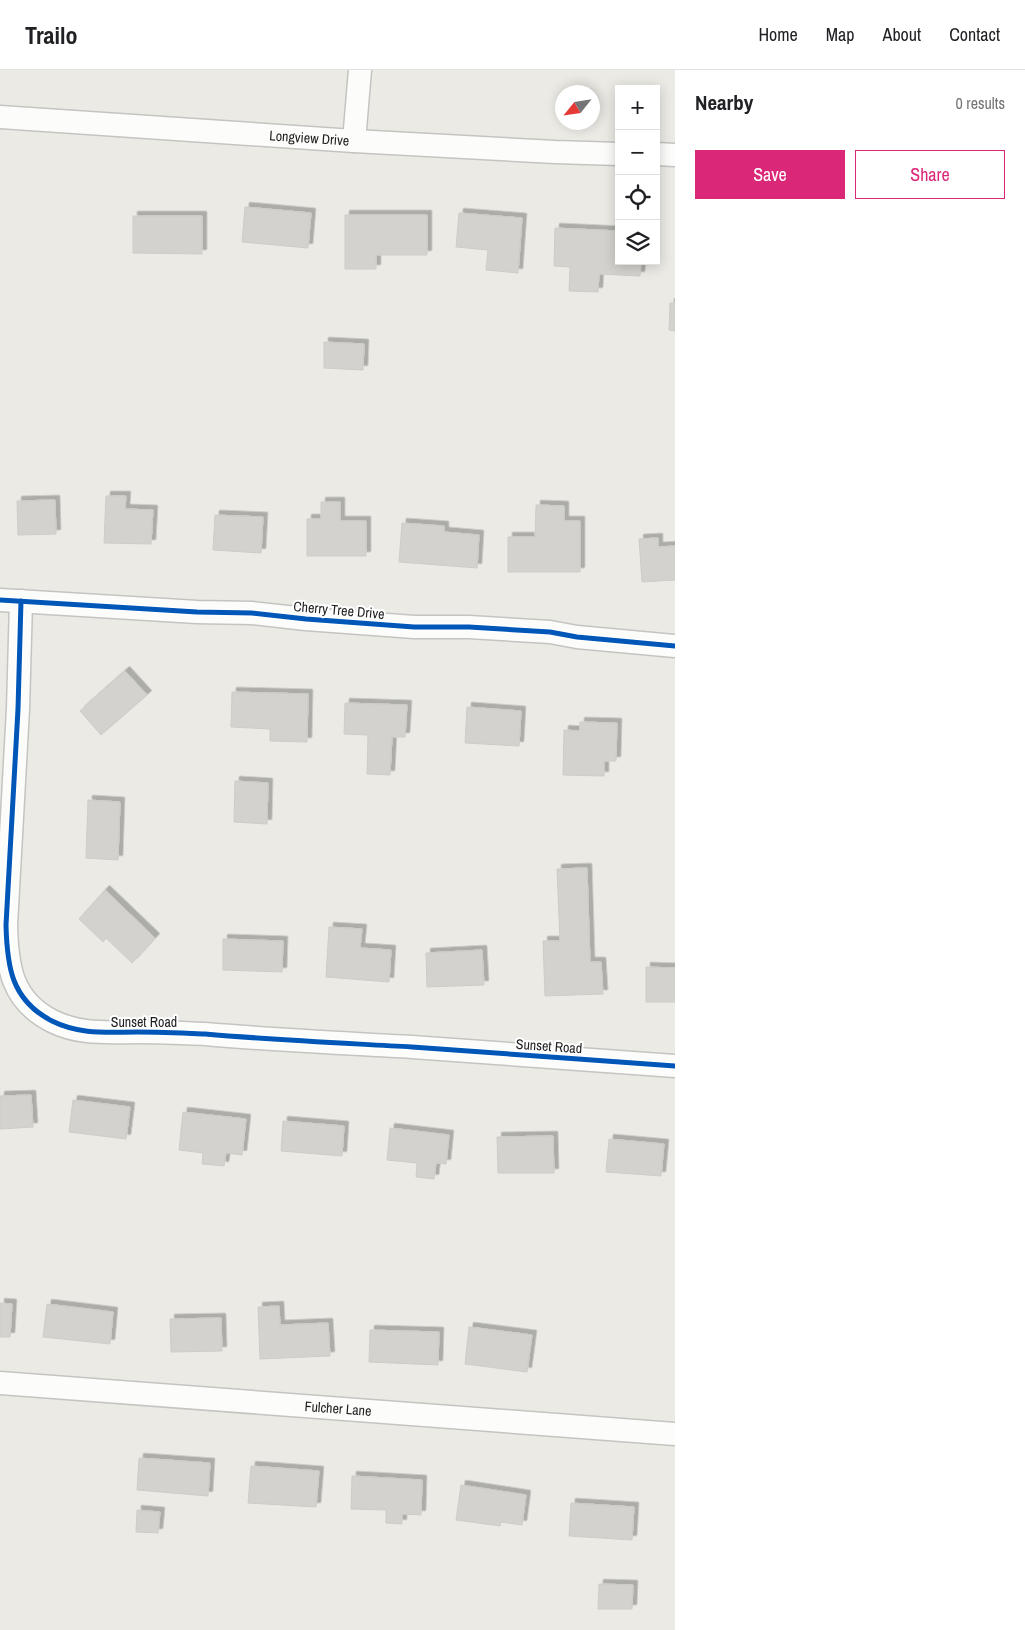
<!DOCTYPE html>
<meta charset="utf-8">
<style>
:root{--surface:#fff;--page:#f6f6f6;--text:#202124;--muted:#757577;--line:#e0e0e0;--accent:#db2777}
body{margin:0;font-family:"Archivo Narrow",sans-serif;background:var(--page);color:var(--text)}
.controls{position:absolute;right:15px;top:15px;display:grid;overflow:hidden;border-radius:0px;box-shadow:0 2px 12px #0003}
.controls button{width:45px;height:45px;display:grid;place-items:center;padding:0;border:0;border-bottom:1px solid var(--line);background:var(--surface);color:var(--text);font:25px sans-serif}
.compass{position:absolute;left:555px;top:15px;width:45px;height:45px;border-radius:50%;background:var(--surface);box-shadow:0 2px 12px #0003;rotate:240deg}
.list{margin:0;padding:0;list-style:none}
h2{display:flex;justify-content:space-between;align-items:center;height:65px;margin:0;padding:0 20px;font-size:21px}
h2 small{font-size:16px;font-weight:400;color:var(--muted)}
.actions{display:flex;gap:10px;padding:15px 20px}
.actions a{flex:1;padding:11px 0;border:1px solid var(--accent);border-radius:0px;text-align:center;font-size:18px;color:var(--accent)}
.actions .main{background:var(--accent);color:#fff}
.icon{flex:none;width:28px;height:28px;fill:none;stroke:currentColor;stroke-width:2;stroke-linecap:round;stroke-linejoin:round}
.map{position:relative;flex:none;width:675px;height:1560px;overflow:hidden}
header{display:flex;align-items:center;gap:30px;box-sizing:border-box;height:70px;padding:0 25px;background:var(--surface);border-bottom:1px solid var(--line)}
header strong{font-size:24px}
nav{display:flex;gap:28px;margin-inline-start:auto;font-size:18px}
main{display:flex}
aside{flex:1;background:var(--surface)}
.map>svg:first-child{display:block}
.building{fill:#d3d2ce;stroke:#cfccc6;filter:url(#shadow)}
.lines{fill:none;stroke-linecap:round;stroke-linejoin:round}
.minor-casing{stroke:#c4c4c1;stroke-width:25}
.minor{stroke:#fcfcfb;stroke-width:22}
.cycleway-casing{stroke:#fff;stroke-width:8}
.cycleway{stroke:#0057b8;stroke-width:5}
.labels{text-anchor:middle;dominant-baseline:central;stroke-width:4;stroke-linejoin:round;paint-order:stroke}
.street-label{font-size:14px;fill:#1d1d1d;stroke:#fff}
</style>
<header>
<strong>Trailo</strong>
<nav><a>Home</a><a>Map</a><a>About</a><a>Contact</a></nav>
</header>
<main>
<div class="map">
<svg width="675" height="1560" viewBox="0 0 675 1560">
<defs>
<filter id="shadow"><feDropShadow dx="4.5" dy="-4.5" stdDeviation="0" flood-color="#0004"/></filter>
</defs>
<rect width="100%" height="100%" fill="#ebeae5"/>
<g class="building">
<polygon points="245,137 311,143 308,178 242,172"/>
<polygon points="459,143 522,148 518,203 486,200 488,180 456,177"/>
<polygon points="345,145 427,145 427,185 376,185 376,199 345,199"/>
<polygon points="133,146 202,146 202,184 133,183"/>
<polygon points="555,158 619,161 619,191 641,191 640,206 599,204 598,222 569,221 570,197 554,196"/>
<polygon points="670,233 675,233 675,261 669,260"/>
<polygon points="324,272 364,274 363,300 324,298"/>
<polygon points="106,426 126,426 125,439 153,440 151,474 104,473"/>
<polygon points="55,430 56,464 18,465 17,431"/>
<polygon points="321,432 340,432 340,451 366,451 366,486 307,486 307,449 321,449"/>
<polygon points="536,435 564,436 564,451 580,451 580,502 508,502 508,467 535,467"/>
<polygon points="215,445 263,447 261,483 213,480"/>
<polygon points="402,453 444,456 444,462 479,465 477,498 399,492"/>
<polygon points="658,468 658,477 675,476 675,510 642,512 639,469"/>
<polygon points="125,601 147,625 101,665 80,641"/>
<polygon points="232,622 308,624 307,672 270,671 270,659 231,657"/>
<polygon points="345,633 407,635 405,667 392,667 390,705 367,704 368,665 344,664"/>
<polygon points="467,637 521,641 519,676 465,673"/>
<polygon points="580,652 617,653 616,691 604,691 604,706 563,705 564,660 580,661"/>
<polygon points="235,711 268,713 267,754 234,752"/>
<polygon points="88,730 120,732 118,790 86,788"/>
<polygon points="587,798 590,892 601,892 603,924 545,926 543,871 560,871 557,799"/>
<polygon points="105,820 155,868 132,893 106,868 103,872 79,849"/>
<polygon points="329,857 362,859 360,878 391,880 389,912 326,907"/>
<polygon points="223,869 283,871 282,902 223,900"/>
<polygon points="482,880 484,915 427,917 426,883"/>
<polygon points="646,897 675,898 675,932 646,932"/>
<polygon points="31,1025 33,1057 0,1059 0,1026"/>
<polygon points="73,1030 130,1037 126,1069 69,1062"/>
<polygon points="183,1042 246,1049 242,1085 226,1083 224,1096 202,1094 203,1083 179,1080"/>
<polygon points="283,1051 344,1056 342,1086 281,1081"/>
<polygon points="390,1058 449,1065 446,1094 436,1093 434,1109 416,1107 417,1093 387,1090"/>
<polygon points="553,1066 554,1103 498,1103 497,1067"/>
<polygon points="609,1069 664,1074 661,1106 606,1102"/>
<polygon points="0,1233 12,1234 10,1267 0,1267"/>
<polygon points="47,1234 113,1242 110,1274 43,1267"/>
<polygon points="279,1236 280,1255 328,1253 330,1286 260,1289 258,1237"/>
<polygon points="221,1248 222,1281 171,1282 170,1249"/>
<polygon points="469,1257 532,1265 527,1302 465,1294"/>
<polygon points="370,1260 439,1262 438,1295 369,1292"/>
<polygon points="139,1388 210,1393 208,1426 137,1420"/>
<polygon points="251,1396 319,1401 316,1437 248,1433"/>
<polygon points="352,1406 422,1410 421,1445 402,1444 402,1454 386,1453 386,1440 351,1439"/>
<polygon points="461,1415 526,1425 522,1455 501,1452 500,1456 456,1450"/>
<polygon points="571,1433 634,1437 632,1470 569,1466"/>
<polygon points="137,1440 160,1442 158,1463 136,1462"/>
<polygon points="599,1514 633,1515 632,1539 598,1539"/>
</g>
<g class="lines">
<g class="minor-casing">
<g id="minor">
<path id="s1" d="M0,47L354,71L555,82L619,84"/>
<polyline points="354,71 360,0"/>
<polyline points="656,84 675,85"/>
<polyline points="0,530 197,542 252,543 306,549 414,557 469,557 550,562 577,567 675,576"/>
<path d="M21,531L18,639L6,855C7,896 11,930 52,951C80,965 107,962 137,962C160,962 182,963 205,964C274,970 343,973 412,977C500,983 587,990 675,996"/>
<path id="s2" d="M0,1313L675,1364"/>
</g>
</g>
<use href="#minor" class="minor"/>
<g class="cycleway-casing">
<g id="cycleway">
<polyline points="0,530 197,542 252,543 306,549 414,557 469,557 550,562 577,567 675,576"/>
<path d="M21,531L18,639L6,855C7,896 11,930 52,951C80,965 107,962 137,962C160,962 182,963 205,964C274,970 343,973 412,977C500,983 587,990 675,996"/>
</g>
</g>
<use href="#cycleway" class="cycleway"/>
</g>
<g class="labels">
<g class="street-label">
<text stroke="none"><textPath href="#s1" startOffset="310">Longview Drive</textPath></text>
<text transform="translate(339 540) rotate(5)">Cherry Tree Drive</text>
<text x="144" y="952">Sunset Road</text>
<text transform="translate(549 976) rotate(4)">Sunset Road</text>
<text stroke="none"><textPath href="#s2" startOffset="339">Fulcher Lane</textPath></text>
</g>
</g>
</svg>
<div class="controls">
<button>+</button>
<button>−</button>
<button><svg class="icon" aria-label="locate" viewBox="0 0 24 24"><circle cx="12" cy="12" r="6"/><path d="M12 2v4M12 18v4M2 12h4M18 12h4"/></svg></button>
<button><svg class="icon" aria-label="layers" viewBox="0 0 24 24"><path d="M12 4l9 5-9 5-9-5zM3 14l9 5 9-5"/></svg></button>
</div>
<svg class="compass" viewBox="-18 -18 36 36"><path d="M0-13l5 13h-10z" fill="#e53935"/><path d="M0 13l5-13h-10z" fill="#757577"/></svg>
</div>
<aside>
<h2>Nearby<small>0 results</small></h2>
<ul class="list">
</ul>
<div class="actions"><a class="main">Save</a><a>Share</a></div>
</aside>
</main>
